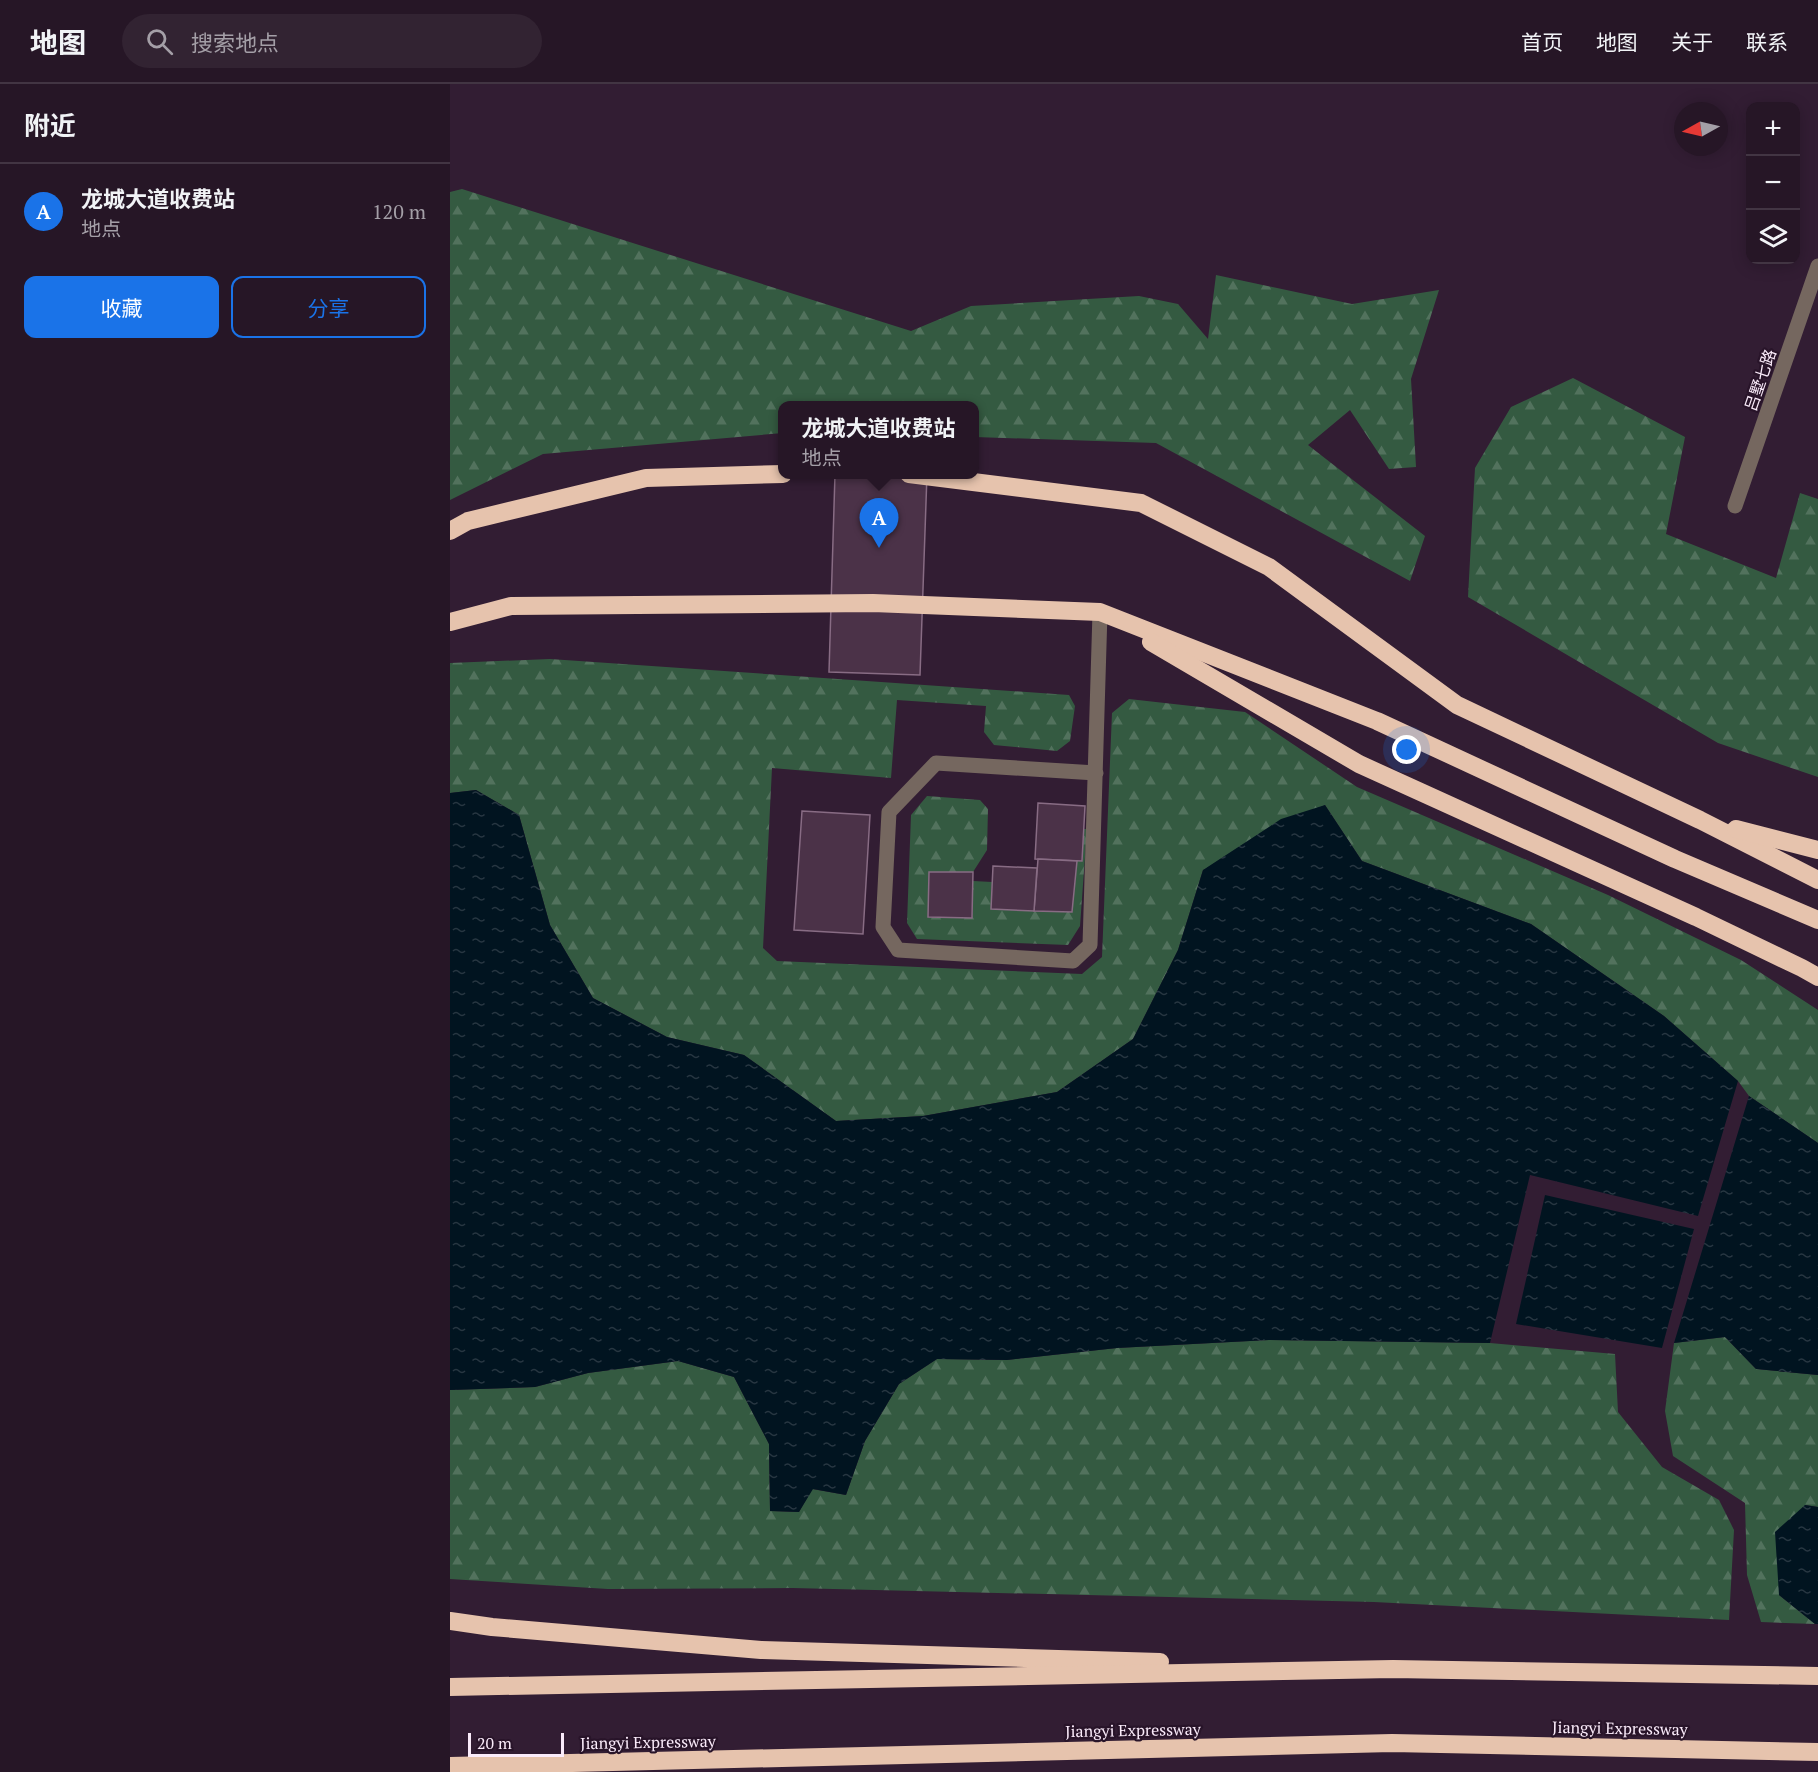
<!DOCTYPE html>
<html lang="zh">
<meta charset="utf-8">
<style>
:root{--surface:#261626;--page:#322332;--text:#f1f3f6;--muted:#a49fa7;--line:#423543;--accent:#1a73e8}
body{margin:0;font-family:"PT Serif","Noto Sans SC",serif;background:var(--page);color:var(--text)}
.controls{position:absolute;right:18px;top:18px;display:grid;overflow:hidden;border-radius:12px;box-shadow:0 3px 15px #0003}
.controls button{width:54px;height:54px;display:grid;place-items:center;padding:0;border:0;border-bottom:2px solid var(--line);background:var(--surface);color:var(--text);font:30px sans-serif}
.compass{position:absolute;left:1224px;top:18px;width:54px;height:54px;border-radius:50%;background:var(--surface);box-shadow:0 3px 15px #0003;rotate:262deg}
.scale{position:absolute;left:18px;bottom:15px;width:96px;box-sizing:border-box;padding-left:6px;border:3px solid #faebfa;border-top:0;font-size:16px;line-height:21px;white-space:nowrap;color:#faebfa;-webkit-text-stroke:4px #281429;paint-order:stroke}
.you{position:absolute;left:957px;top:666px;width:21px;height:21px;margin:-15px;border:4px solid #fff;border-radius:50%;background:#1a73e8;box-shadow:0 0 0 9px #1a73e833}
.badge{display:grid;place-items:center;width:39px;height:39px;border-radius:50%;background:var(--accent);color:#fff;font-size:20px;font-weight:700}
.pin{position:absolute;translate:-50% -50px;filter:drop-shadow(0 2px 3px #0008)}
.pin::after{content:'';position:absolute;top:32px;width:21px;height:18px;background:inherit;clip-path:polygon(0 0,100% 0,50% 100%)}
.popup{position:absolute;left:328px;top:317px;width:201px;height:78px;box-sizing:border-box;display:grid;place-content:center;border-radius:12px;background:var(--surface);filter:drop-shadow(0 2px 4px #0005);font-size:20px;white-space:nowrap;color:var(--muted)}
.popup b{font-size:22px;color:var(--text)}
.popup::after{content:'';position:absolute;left:50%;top:100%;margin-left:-12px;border:12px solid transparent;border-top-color:var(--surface)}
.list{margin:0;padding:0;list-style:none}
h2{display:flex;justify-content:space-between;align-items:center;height:78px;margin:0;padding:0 24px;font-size:26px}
h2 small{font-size:20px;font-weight:400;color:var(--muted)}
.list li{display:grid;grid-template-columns:39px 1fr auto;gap:18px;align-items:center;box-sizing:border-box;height:96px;padding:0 24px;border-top:2px solid var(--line)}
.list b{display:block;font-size:22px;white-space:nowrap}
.list p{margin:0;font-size:20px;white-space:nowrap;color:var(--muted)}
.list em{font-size:20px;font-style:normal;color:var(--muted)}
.actions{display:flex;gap:12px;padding:18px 24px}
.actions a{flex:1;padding:14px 0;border:2px solid var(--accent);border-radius:12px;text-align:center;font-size:21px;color:var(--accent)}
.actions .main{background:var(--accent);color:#fff}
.icon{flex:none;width:33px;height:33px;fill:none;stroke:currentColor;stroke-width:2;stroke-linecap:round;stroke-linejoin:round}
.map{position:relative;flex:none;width:1368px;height:1688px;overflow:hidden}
header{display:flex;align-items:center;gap:36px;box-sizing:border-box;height:84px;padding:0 30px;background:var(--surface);border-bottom:2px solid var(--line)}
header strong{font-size:28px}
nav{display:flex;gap:33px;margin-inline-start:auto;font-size:21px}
.search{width:420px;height:54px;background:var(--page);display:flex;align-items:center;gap:15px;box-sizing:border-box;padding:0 21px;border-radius:33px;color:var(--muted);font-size:22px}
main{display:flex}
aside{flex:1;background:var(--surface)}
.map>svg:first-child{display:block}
.forest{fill:url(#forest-firs)}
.water{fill:url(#water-ripples)}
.building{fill:#4b3248;stroke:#886c84;stroke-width:1.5}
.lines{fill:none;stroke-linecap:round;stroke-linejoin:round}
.minor{stroke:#75675f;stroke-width:15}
.highway{stroke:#e6c3ad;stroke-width:18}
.labels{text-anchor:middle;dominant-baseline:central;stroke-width:4.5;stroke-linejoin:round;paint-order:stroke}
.street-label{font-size:16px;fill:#faebfa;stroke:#281429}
</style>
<header>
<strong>地图</strong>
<div class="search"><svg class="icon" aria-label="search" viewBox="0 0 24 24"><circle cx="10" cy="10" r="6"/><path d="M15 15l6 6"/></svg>搜索地点</div>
<nav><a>首页</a><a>地图</a><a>关于</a><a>联系</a></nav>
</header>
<main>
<aside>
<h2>附近<small></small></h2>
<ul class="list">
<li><span class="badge">A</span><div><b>龙城大道收费站</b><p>地点</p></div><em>120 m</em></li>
</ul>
<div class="actions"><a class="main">收藏</a><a>分享</a></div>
</aside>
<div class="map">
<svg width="1368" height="1688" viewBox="0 0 1368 1688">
<defs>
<pattern id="forest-firs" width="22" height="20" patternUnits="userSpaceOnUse" patternTransform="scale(1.5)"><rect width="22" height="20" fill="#345a41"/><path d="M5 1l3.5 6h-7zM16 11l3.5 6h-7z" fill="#52725d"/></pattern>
<pattern id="water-ripples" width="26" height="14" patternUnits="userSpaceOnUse" patternTransform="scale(1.5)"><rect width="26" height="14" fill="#011420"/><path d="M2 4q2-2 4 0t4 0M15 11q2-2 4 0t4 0" fill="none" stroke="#273641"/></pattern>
</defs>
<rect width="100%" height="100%" fill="#321d33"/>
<g class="forest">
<polygon points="12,105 461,247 521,222 689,212 728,220 758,255 766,191 902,220 989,206 961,295 966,383 939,385 900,326 858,361 975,452 960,497 706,359 525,353 525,322 428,322 377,319 374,321 333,322 333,349 93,370 0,416 0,108"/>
<polygon points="1123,294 1235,353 1216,450 1326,494 1350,409 1368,415 1368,693 1268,659 1018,513 1025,384 1061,323"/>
<polygon points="100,575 619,611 625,622 620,657 607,667 544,661 534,648 536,622 447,616 441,694 322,684 313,864 327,877 632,890 652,873 662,629 679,615 795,628 907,703 1158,811 1291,876 1368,926 1368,1059 1299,1012 1288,997 1214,932 1081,840 912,777 875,721 753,786 728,866 683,955 607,1008 473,1032 386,1037 294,971 217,953 143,914 100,841 69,731 26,706 0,709 0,579"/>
<polygon points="477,712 530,716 538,725 537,766 523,788 479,788 479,833 522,834 523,797 542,798 541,825 622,828 627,777 632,777 634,745 637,745 630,842 618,861 467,855 457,839 461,731"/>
<polygon points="1275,1253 1306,1285 1368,1291 1368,1423 1355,1421 1329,1511 1365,1540 1311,1538 1297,1491 1295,1419 1223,1372 1215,1327 1224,1259"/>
<polygon points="819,1256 1040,1259 1165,1270 1168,1328 1212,1383 1269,1416 1284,1446 1279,1536 924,1518 343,1504 158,1505 0,1495 0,1306 85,1303 138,1289 228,1277 284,1293 319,1360 320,1427 349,1428 362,1405 396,1411 415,1357 449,1300 487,1275 557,1276 667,1264"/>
</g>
<g class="water">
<polygon points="26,706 69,731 100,841 143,914 217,953 294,971 386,1037 473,1032 607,1008 683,955 728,866 753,786 831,735 875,721 912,777 1081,840 1214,932 1288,997 1248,1132 1080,1091 1040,1259 819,1256 667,1264 557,1276 487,1275 449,1300 415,1357 396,1411 363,1405 349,1428 320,1427 319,1360 284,1293 228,1277 138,1289 85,1303 0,1306 0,709"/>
<polygon points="1299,1012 1368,1059 1368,1291 1306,1285 1275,1253 1224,1259"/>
<polygon points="1095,1111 1244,1145 1212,1264 1066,1240"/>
<polygon points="1355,1421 1368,1423 1368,1540 1365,1540 1329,1511 1325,1448"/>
</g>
<g class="building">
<polygon points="385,390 477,390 470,591 379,588"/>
<polygon points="588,719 635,722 632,777 585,775"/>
<polygon points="352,727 420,731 413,850 344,846"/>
<polygon points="588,775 627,777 622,828 584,827"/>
<polygon points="543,782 587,784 584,827 541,825"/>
<polygon points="479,788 523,788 522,834 478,833"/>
</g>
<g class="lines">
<g class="minor">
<polyline points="1285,422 1368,182"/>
<polyline points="646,689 486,679 439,728 433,843 448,866 623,877 640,861 650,528"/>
</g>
<g class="highway">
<polyline points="459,390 691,419 819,483 1007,621 1250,736 1368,796"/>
<polyline points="0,447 18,437 196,394 333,390"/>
<polyline points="0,538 61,522 423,519 650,528 927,637 1225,775 1368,836"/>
<polyline points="701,558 909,680 1246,833 1352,884 1368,893"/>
<polyline points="1286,745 1368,766"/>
<polyline points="0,1537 42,1543 311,1566 710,1578"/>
<polyline points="0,1603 943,1585 1368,1592"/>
<polyline points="0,1682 942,1659 1368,1668"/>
</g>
</g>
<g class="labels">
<g class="street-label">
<text transform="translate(1310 296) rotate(-71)">吕墅七路</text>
<text transform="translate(1170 1644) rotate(1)">Jiangyi Expressway</text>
<text transform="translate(683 1646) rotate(-1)">Jiangyi Expressway</text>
<text transform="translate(198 1658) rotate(-1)">Jiangyi Expressway</text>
</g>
</g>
</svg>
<div class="controls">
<button>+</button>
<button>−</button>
<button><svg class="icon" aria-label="layers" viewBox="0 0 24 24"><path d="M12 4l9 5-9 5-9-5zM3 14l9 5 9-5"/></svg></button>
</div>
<svg class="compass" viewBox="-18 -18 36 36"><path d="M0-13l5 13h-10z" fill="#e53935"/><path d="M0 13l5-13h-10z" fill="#a49fa7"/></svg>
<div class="scale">20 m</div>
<div class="you"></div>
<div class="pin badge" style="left:429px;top:464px">A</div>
<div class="popup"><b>龙城大道收费站</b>地点</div>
</div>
</main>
